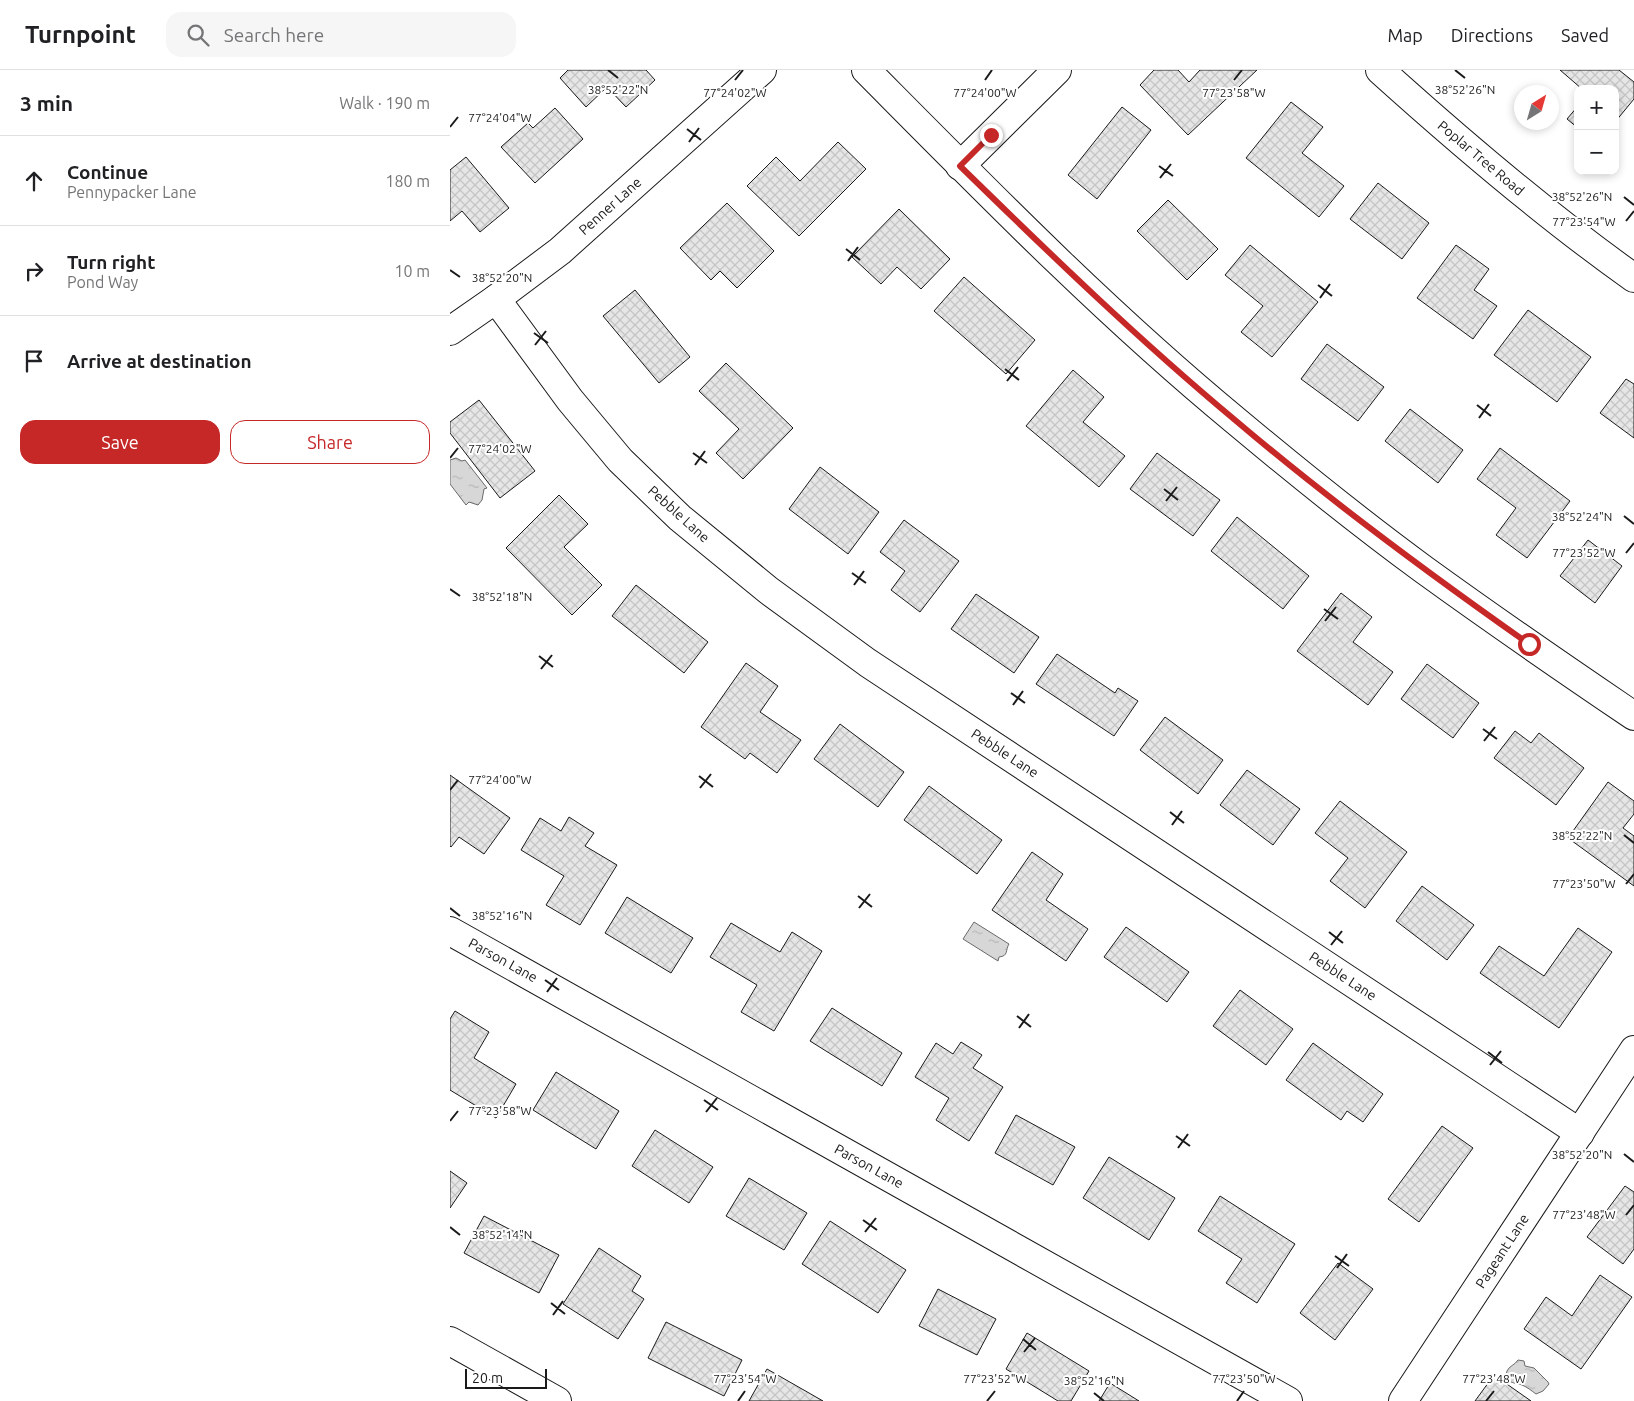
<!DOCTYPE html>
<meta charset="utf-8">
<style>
:root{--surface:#fff;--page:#f6f6f6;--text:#202124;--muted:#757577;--line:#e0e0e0;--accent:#c62828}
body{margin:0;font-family:Ubuntu,sans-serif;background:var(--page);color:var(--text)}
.controls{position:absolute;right:15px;top:15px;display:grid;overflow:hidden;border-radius:10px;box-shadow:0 2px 8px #0003}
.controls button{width:45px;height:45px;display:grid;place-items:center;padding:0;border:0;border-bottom:1px solid var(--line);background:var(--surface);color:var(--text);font:25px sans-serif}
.compass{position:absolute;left:1064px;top:15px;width:45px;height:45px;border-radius:50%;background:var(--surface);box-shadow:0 2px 8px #0003;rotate:37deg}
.scale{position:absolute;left:15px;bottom:12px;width:82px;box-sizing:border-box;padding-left:5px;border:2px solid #1a1a1a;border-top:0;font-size:14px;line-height:18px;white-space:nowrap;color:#1a1a1a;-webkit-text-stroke:4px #fff;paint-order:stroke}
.stop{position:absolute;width:15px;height:15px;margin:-11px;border:4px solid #c62828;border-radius:50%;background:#fff}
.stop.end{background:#c62828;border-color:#fff;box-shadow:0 1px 5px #0008}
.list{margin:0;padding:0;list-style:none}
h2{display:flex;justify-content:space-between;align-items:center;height:65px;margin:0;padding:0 20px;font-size:21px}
h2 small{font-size:16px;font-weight:400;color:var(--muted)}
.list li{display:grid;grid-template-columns:32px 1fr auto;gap:15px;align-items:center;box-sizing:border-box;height:90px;padding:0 20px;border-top:1px solid var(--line)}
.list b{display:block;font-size:19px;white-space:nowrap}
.list p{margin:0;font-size:16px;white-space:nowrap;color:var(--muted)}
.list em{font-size:16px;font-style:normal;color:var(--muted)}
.actions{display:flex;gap:10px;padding:15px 20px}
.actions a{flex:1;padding:11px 0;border:1px solid var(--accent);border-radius:15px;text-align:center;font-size:18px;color:var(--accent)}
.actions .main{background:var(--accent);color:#fff}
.icon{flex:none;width:28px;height:28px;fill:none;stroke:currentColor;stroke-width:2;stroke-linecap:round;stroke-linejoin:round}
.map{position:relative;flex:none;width:1184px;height:1331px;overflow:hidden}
header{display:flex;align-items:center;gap:30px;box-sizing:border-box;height:70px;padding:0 25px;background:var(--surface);border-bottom:1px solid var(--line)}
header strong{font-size:24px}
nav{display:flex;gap:28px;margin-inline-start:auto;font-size:18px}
.search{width:350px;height:45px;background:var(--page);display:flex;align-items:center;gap:12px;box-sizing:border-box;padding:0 18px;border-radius:15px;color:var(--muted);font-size:19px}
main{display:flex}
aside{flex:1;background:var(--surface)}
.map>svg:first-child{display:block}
.water{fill:url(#water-ripples);stroke:#6a6a6a}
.building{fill:url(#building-cross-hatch);stroke:#1a1a1a}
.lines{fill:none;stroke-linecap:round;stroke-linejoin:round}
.minor-casing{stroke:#1a1a1a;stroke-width:30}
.minor{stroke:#fff;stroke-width:28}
.route{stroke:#c62828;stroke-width:6}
.ticks{fill:none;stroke:#1a1a1a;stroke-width:2}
.labels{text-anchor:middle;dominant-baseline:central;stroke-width:4;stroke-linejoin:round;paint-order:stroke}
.street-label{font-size:14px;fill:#1a1a1a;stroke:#fff}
.ticks-label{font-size:12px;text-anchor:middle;fill:#1a1a1a;stroke:#fff;stroke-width:4;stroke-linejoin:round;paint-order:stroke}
</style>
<header>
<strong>Turnpoint</strong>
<div class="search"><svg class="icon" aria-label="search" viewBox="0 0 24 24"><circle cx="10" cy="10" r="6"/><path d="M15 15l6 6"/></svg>Search here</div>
<nav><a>Map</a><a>Directions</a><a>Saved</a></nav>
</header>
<main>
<aside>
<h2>3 min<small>Walk · 190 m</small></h2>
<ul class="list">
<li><svg class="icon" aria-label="ahead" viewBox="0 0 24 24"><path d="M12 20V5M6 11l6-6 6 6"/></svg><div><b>Continue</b><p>Pennypacker Lane</p></div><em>180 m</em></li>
<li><svg class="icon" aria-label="right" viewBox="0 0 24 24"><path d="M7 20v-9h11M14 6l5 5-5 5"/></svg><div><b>Turn right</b><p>Pond Way</p></div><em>10 m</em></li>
<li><svg class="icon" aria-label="arrive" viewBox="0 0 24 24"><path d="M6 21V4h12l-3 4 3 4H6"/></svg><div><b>Arrive at destination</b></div></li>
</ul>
<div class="actions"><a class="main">Save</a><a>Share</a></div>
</aside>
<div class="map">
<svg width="1184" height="1331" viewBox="0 0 1184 1331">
<defs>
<pattern id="water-ripples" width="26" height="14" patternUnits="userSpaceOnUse" patternTransform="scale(1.25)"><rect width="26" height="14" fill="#d7d7d7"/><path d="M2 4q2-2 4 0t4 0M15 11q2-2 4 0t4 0" fill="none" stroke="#b8b8b8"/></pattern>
<pattern id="building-cross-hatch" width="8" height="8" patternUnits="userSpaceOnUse" patternTransform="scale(1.25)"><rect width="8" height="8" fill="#e6e6e6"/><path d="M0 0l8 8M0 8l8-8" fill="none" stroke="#c5c5c5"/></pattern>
</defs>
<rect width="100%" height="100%" fill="#fff"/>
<g class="water">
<polygon points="6,388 12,391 15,390 37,418 34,419 32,430 28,435 19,432 16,435 0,414 0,390"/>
<path d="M524,852L559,874C555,880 559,886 549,887L548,891L513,869Z"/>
<path d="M1068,1290L1074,1291L1075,1296L1084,1298L1098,1312L1099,1314L1093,1321L1086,1324C1082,1321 1077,1317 1072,1315C1066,1313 1053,1313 1057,1301C1059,1296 1065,1295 1068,1290Z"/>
</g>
<g class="building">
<polygon points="118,0 196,0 205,10 176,37 157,17 136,37 110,8"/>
<polygon points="704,0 728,0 739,12 750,0 807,0 738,65 690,15"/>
<polygon points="1110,0 1169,0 1184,12 1184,29 1165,52 1165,19 1132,19"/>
<polygon points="841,32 873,57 852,83 894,116 869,147 796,88"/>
<polygon points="1128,36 1128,58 1117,49"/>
<polygon points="672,37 701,60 647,129 618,105"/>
<polygon points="105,38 133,69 85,113 51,77 78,53 83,58"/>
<polygon points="388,72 416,99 349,166 297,116 326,87 350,111"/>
<polygon points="16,87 59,138 30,162 12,141 0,151 0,100"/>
<polygon points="928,113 979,153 952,189 900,149"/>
<polygon points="718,130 768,179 737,210 687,161"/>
<polygon points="277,133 324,181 287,218 270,201 261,210 230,178"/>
<polygon points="449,139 500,189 471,219 447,197 431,214 402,187"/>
<polygon points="800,175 868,232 822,287 791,262 813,236 775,205"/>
<polygon points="1006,175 1039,199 1024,220 1047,236 1023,269 967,228"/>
<polygon points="514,207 585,270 556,304 484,241"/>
<polygon points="185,220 240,287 209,313 153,246"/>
<polygon points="1078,240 1141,287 1107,332 1044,285"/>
<polygon points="877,274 934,317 908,351 851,309"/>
<polygon points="276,293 343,358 293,409 266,383 289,359 249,321"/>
<polygon points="623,300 654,327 633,352 675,386 649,417 576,356"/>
<polygon points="1176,309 1184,314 1184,368 1150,343"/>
<polygon points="29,330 85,401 50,428 0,363 0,352"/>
<polygon points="960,339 1013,380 988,413 935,371"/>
<polygon points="1050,378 1120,431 1077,488 1046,465 1066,438 1027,409"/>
<polygon points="707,383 770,430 743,466 680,419"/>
<polygon points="370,397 429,442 398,484 339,439"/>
<polygon points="109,425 138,454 114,477 152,515 122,545 56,478"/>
<polygon points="787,447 859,506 833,539 761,481"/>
<polygon points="454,450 509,491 470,542 441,520 455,501 430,482"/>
<polygon points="1138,470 1172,496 1145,533 1110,506"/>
<polygon points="186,515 258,572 234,603 162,546"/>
<polygon points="891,523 922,547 903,572 943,602 918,635 847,581"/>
<polygon points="526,524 589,567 564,603 501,559"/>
<polygon points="607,584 665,623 668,618 688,631 664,666 586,614"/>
<polygon points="296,593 328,616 310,642 351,670 327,703 300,683 295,689 251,657"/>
<polygon points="977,594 1029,633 1003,668 951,629"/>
<polygon points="715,647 773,690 748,724 690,680"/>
<polygon points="390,654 454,702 428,737 364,689"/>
<polygon points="1065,661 1081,673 1089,663 1134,698 1106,735 1044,688"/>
<polygon points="797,700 850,739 823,775 770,735"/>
<polygon points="0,705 60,748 34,784 9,767 1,777 0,776"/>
<polygon points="1158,712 1184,731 1184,744 1173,758 1184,766 1184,816 1118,768"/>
<polygon points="479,716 552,770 527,804 454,750"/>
<polygon points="890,731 957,782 915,838 880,811 898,788 865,763"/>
<polygon points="119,747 144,763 135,776 167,795 130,855 96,835 114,806 71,780 90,748 111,761"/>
<polygon points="582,782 613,804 596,830 638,859 616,891 542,840"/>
<polygon points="972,816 1024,855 997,890 946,851"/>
<polygon points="177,827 243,868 221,903 155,863"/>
<polygon points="281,853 330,882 342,862 372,881 324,961 291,942 307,915 260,887"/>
<polygon points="676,857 739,902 717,932 654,887"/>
<polygon points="1128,858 1162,882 1109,958 1030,903 1049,876 1094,906"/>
<polygon points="790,920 843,959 816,995 763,956"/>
<polygon points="382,938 452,983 432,1016 360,971"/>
<polygon points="5,941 39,962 24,988 66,1014 46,1048 0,1020 0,949"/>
<polygon points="511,972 532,985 523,998 553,1017 519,1071 486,1050 499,1028 465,1007 486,973 503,984"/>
<polygon points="863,973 933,1024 913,1052 897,1041 891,1050 836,1010"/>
<polygon points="106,1002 169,1041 146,1079 83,1040"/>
<polygon points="566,1045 625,1077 603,1115 545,1083"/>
<polygon points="992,1056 1023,1078 969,1152 938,1129"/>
<polygon points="205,1060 263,1097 239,1133 182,1096"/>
<polygon points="659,1087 725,1128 699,1170 633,1128"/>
<polygon points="0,1101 17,1113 0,1138"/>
<polygon points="299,1108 357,1143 334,1180 276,1146"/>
<polygon points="1175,1116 1184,1122 1184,1179 1173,1194 1137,1167"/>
<polygon points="770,1126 845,1174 807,1233 776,1213 792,1189 748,1161"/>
<polygon points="34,1146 109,1185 89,1223 14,1183"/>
<polygon points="380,1151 456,1200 428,1243 352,1194"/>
<polygon points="149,1178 191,1206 182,1221 194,1229 168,1269 113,1234"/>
<polygon points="888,1193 923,1219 885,1270 850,1243"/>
<polygon points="1150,1205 1182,1227 1131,1299 1074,1259 1096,1227 1122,1246"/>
<polygon points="488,1219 546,1249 527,1285 469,1256"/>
<polygon points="216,1252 292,1290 274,1326 198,1288"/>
<polygon points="577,1263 639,1301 621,1331 608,1331 556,1299"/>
<polygon points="317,1299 373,1331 299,1331"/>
<polygon points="1044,1305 1081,1331 1025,1331"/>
<polygon points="660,1313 689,1331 649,1331"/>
</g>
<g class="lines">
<g class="minor-casing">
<g id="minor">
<path d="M416,0C536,121 655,243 786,351C847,402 909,452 973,499C1042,549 1113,598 1184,646"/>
<path d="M930,0C1011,73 1095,145 1184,208"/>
<polyline points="510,96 607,0"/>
<polyline points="46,229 120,330 170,390 230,448 318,520 418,593 1130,1063"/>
<polyline points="0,261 46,229 110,181 312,0"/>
<polyline points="0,861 838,1331"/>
<polyline points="0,1271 107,1331"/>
<polyline points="953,1331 1184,980"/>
</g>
</g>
<use href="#minor" class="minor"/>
</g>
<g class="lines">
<path class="route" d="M541,65L510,96C599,183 689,270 785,350C879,430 978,503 1079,574"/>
</g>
<path class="ticks" d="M158,0L168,8M1005,0L1015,8M285,10L293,0M535,10L542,0M784,10L792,0M0,57L8,47M237,59L251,70M239,72L249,58M709,96L723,106M710,108L721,94M1174,127L1184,135M1176,151L1184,141M396,179L410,190M398,191L408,177M0,200L10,207M868,215L882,226M870,228L880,214M84,263L98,273M85,275L96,261M555,299L569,310M557,311L568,297M1027,335L1041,346M1029,348L1039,334M243,383L257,393M0,388L8,378M245,395L255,381M714,419L728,430M716,431L727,417M1174,446L1184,454M1176,483L1184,473M402,503L416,513M404,515L414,501M0,519L10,526M874,539L888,549M875,551L886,537M89,586L103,597M91,599L102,585M561,623L575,633M563,635L573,621M1033,659L1047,669M1034,671L1045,657M249,706L263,717M250,718L261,704M0,720L8,710M720,742L734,753M722,755L732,741M1174,765L1184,773M1176,814L1184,804M408,826L422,837M0,838L10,846M409,838L420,824M879,862L893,873M881,875L892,861M95,910L109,920M97,922L107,908M567,946L581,957M569,958L579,944M1038,982L1052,993M1040,995L1051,981M254,1030L268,1040M256,1042L267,1028M0,1051L8,1041M726,1066L740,1076M728,1078L738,1064M1174,1084L1184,1092M1176,1145L1184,1135M413,1150L427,1160M0,1157L10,1165M415,1162L426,1148M885,1186L899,1196M887,1198L897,1184M101,1233L115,1244M103,1245L113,1231M573,1269L586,1280M574,1282L585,1268M644,1323L654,1331M288,1331L295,1321M537,1331L545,1321M787,1331L794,1321M1036,1331L1044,1321"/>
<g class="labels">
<g class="street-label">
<text transform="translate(1031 88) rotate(40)">Poplar Tree Road</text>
<text transform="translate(160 136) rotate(-42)">Penner Lane</text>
<text transform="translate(229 444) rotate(42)">Pebble Lane</text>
<text transform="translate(555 683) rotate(33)">Pebble Lane</text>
<text transform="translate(53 890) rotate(29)">Parson Lane</text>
<text transform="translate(893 906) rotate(33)">Pebble Lane</text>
<text transform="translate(419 1096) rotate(29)">Parson Lane</text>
<text transform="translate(1052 1181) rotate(-57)">Pageant Lane</text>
</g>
</g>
<g class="ticks-label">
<text x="168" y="24">38°52'22"N</text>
<text x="1015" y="24">38°52'26"N</text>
<text x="285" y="27">77°24'02"W</text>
<text x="535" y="27">77°24'00"W</text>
<text x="784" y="27">77°23'58"W</text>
<text x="50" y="52">77°24'04"W</text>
<text x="1132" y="131">38°52'26"N</text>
<text x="1134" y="156">77°23'54"W</text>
<text x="52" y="212">38°52'20"N</text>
<text x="50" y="383">77°24'02"W</text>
<text x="1132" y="451">38°52'24"N</text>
<text x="1134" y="487">77°23'52"W</text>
<text x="52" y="531">38°52'18"N</text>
<text x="50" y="714">77°24'00"W</text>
<text x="1132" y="770">38°52'22"N</text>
<text x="1134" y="818">77°23'50"W</text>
<text x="52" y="850">38°52'16"N</text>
<text x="50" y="1045">77°23'58"W</text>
<text x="1132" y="1089">38°52'20"N</text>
<text x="1134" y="1149">77°23'48"W</text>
<text x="52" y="1169">38°52'14"N</text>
<text x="295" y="1313">77°23'54"W</text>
<text x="545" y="1313">77°23'52"W</text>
<text x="794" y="1313">77°23'50"W</text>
<text x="1044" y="1313">77°23'48"W</text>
<text x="644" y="1315">38°52'16"N</text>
</g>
</svg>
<div class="controls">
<button>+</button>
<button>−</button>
</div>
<svg class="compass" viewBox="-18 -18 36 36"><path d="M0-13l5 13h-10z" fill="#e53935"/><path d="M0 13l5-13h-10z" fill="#757577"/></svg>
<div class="scale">20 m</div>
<div class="stop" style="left:1079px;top:574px"></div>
<div class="stop end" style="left:541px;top:65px"></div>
</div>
</main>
